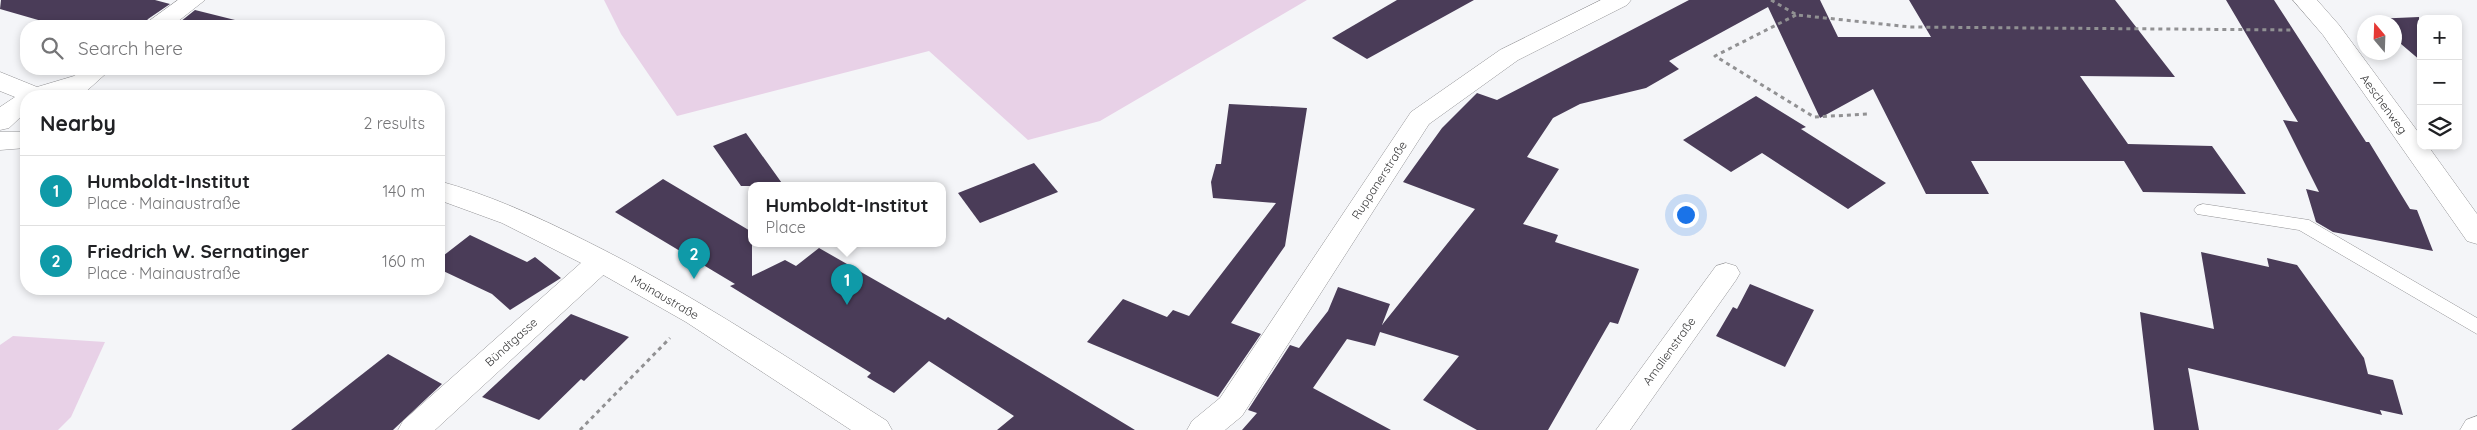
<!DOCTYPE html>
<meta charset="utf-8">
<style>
:root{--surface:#fff;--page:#f2f2f2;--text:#202124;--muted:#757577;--line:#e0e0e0;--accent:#ca401e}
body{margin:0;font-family:Quicksand,sans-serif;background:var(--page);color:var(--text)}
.controls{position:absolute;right:15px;top:15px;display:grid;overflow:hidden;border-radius:10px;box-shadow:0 2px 8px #0003}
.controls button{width:45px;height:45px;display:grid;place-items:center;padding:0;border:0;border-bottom:1px solid var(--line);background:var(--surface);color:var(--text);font:25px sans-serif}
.compass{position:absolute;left:2357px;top:15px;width:45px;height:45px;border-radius:50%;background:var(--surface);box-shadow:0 2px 8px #0003;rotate:341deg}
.you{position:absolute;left:1685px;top:214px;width:18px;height:18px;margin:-12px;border:4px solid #fff;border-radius:50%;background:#1a73e8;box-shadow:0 0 0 8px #1a73e833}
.badge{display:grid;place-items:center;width:32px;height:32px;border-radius:50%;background:var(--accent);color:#fff;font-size:16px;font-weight:700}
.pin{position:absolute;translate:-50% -41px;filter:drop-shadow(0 1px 2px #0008)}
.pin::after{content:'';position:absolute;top:26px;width:18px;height:15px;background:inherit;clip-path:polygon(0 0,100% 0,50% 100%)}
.popup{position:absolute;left:748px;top:182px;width:198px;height:65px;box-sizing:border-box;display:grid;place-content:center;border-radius:10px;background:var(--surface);filter:drop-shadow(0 1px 4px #0005);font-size:16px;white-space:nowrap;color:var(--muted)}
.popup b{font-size:19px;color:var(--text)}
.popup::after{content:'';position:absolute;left:50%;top:100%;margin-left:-10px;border:10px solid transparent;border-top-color:var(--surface)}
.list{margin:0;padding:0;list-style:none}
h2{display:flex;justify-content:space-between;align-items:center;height:65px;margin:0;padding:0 20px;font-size:21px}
h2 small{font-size:16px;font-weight:400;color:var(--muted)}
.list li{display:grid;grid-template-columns:32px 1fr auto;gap:15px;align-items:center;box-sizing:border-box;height:70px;padding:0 20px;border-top:1px solid var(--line)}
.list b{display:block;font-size:19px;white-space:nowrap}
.list p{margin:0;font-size:16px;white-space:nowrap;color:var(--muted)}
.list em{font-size:16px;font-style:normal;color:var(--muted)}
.icon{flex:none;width:28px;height:28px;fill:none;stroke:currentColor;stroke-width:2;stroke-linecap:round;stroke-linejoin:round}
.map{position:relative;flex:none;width:2477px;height:430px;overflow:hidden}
.search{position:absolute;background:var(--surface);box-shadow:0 2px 8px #0003;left:20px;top:20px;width:425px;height:55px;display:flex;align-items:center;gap:12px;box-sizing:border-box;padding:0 18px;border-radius:20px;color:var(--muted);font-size:19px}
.panel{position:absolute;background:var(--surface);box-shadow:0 2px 8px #0003;left:20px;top:90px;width:425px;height:205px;border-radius:20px}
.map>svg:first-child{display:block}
.green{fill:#e8d1e7}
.building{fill:#4a3c58}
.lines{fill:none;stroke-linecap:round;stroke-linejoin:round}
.lane-casing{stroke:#929295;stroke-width:1}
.street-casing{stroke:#929295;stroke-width:1}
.secondary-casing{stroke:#929295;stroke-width:1}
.path{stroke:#919193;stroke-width:3;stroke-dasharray:4 4;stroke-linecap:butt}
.lane{fill:#fff;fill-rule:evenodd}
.street{fill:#fff;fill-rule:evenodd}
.secondary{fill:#fff;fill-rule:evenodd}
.labels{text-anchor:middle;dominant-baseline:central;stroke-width:5;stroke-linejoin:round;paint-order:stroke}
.street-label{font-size:12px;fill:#373738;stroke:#fff}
</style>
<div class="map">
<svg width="2477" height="430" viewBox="0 0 2477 430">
<rect width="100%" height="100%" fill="#f4f5f8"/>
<g class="green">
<polygon points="604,0 1307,0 1100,121 1028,140 929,51 677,116 621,34"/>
<polygon points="13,336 105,342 71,417 58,430 0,430 0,345"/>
</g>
<g class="building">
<polygon points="1,0 155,0 170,4 148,19 143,26 59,26 0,9"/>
<polygon points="1397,0 1474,0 1367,59 1332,38"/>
<polygon points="1689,0 1820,0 1838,37 1931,37 1909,0 2115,0 2175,77 2080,76 2128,144 2212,146 2246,194 2143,192 2124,161 1971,161 1989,194 1926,194 1873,89 1820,118 1768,7 1669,61 1679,69 1646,88 1580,104 1553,118 1527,157 1559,169 1523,224 1558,235 1555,242 1639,269 1618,324 1610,322 1548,430 1477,430 1423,400 1459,356 1380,332 1375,346 1347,339 1313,388 1391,430 1242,430 1257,413 1248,410 1290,345 1299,348 1328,311 1338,287 1390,304 1382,325 1475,209 1403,182 1442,128 1477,93 1497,100"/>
<polygon points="2226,0 2274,0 2366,142 2369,142 2410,209 2417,210 2433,251 2333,232 2316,222 2306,189 2319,192 2283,120 2298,122"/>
<polygon points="195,10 243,22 238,26 175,26"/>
<polygon points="2419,17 2421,61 2394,38 2394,22 2377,22 2373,19"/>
<polygon points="1756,96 1806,127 1801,129 1886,183 1848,209 1762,153 1731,172 1683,140"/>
<polygon points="1229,104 1307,108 1285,246 1231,323 1261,334 1218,397 1087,342 1123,299 1167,317 1173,310 1189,316 1276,203 1213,198 1211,182 1216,164 1221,164"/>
<polygon points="746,133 756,147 784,186 741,186 713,146"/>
<polygon points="1034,163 1058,192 980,223 958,193"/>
<polygon points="663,179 752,232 752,276 785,260 796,266 819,248 945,320 948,317 1135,430 997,430 1014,416 929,361 894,393 867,377 871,373 730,286 735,284 615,212"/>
<polygon points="470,235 527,262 535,257 561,278 510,310 492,294 439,269 439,259"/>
<polygon points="2201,252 2269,267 2267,258 2297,265 2364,358 2368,374 2393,380 2403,415 2380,410 2382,415 2188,368 2199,430 2154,430 2140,312 2214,329"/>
<polygon points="1750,284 1814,310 1785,367 1716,336 1733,307 1737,309"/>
<polygon points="571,314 629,337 584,381 581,379 539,420 482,397"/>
<polygon points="388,354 442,384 393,430 291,430"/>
</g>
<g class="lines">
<g class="lane-casing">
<polygon id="lane" points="2203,204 2309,220 2477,318 2477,334 2299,230 2197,214 2194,210 2197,206"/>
</g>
<g class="street-casing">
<g id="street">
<polygon points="178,0 205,0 172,26 145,26 149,21"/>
<polygon points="1601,0 1631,0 1627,5 1518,60 1429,124 1242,416 1225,430 1187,430 1192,421 1220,398 1411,112 1500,50"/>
<polygon points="2293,0 2317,0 2339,25 2421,136 2421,146 2428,146 2477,214 2477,244 2467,241 2323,35"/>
<polygon points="84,69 111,69 81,96 26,96 26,112 9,128 0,130 0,107 15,97 0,91 0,72 37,87 74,76"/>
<polygon points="601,251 611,254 615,261 611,268 435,430 398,430 403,421 591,254"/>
<polygon points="1726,263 1736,266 1740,273 1736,280 1630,430 1596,430 1716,266"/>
<polygon points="2477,416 2477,430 2460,430 2466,420"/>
</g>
</g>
<g class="secondary-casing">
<g id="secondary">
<polygon points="0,132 26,132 26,148 0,150"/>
<path d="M439,181C490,195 538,217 586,241C691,293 788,358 887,421L892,430H851L686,322L591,268L502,223L439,200Z"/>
</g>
</g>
<g class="path">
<polyline points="1771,0 1797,15 1910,27 2291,30"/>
<polyline points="1796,15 1715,56 1814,117 1869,114"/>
<polyline points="580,430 670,338"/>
</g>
<use href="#lane" class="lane"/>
<use href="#street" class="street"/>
<use href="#secondary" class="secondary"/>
</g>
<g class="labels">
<g class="street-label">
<text transform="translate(2384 104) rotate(54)">Aeschenweg</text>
<text transform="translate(1379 180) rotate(-57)">Ruppanerstraße</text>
<text transform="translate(665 297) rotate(30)">Mainaustraße</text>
<text transform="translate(511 342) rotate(-42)">Bündtgasse</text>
<text transform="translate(1669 351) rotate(-54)">Amalienstraße</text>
</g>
</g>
</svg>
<div class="controls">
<button>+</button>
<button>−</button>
<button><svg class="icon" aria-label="layers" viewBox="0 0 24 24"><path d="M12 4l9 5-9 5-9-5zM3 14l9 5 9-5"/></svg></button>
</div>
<svg class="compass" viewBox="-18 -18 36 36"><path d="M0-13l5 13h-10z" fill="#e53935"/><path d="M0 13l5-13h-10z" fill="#757577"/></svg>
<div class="you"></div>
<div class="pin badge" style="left:847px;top:305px;background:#0f9aa8">1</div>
<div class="popup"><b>Humboldt-Institut</b>Place</div>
<div class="pin badge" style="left:694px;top:279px;background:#0f9aa8">2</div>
<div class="search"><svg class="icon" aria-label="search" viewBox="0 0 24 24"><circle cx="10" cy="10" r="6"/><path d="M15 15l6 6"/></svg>Search here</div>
<section class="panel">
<h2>Nearby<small>2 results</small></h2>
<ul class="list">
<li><span class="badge" style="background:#0f9aa8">1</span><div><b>Humboldt-Institut</b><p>Place · Mainaustraße</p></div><em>140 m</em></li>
<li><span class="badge" style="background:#0f9aa8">2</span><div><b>Friedrich W. Sernatinger</b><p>Place · Mainaustraße</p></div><em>160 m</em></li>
</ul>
</section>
</div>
